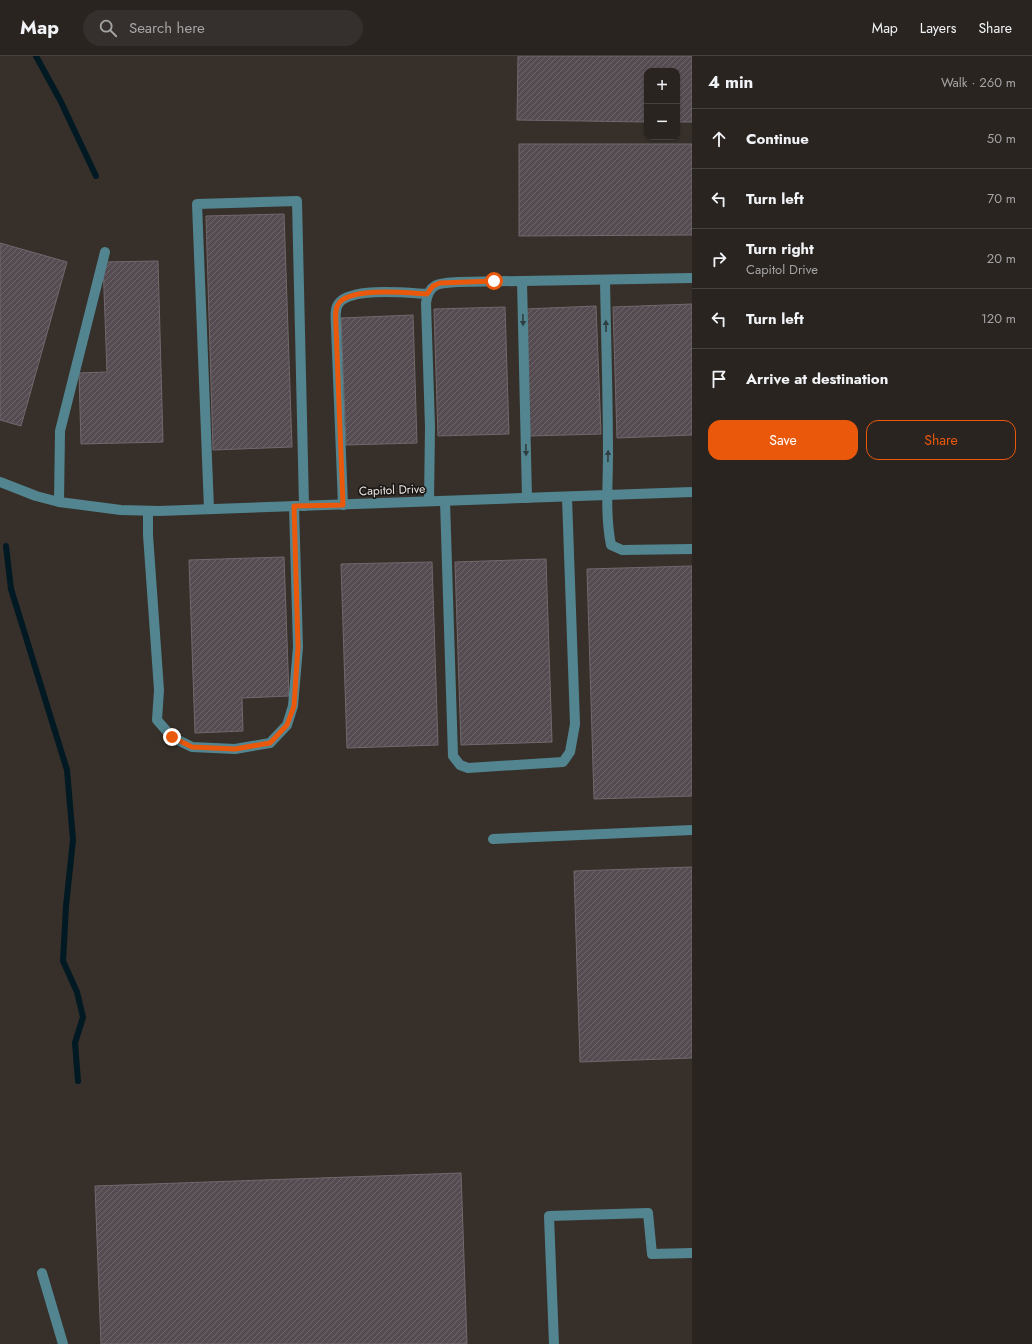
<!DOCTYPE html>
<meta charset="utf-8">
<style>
:root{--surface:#292420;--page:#35302d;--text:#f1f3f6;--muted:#a5a4a5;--line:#45413e;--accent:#ea580c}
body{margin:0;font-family:Jost,sans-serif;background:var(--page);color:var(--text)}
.controls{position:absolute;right:12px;top:12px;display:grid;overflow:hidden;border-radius:8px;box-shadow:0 1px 3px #0004}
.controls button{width:36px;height:36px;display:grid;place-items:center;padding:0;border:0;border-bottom:1px solid var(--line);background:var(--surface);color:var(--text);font:20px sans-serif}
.stop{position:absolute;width:12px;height:12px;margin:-9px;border:3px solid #ea580c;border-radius:50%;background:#fff}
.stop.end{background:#ea580c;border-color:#fff;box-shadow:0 1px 4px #0008}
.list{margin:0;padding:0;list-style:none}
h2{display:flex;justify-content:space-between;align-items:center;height:52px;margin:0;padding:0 16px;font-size:17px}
h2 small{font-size:13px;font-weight:400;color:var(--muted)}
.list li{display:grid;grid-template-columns:26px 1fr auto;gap:12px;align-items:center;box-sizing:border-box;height:60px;padding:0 16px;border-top:1px solid var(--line)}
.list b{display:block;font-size:15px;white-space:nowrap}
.list p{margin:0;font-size:13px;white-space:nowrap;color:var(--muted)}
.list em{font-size:13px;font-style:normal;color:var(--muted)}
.actions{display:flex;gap:8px;padding:12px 16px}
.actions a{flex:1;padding:9px 0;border:1px solid var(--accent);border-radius:12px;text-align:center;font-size:14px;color:var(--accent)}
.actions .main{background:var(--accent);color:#fff}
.icon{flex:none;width:22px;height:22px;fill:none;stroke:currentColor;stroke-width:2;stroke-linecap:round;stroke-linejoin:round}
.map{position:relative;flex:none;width:692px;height:1288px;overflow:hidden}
header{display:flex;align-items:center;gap:24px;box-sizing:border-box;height:56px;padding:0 20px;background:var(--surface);border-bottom:1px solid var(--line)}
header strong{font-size:19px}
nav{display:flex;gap:22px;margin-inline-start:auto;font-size:14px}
.search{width:280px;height:36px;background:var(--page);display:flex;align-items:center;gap:10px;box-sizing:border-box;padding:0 14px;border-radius:22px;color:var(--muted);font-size:15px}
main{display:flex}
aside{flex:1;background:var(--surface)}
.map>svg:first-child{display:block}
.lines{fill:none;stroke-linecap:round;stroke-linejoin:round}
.stream{stroke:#001922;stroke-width:6}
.building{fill:url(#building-hatch);stroke:#71686e}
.minor{stroke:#528590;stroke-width:10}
.oneway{fill:#2e3e41}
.route{stroke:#ea580c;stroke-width:5}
.labels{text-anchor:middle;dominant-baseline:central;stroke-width:3.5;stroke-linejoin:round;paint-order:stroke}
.street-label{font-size:12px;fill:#ede8e5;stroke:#1b1816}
</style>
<header>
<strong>Map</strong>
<div class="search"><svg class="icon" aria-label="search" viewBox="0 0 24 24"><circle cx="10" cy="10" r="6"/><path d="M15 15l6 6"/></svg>Search here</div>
<nav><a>Map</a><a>Layers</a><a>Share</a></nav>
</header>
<main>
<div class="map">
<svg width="692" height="1288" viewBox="0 0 692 1288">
<defs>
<pattern id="building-hatch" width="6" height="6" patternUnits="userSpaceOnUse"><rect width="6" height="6" fill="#554c52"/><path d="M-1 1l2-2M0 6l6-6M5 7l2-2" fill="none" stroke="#6e666b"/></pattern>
</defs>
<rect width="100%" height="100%" fill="#37302a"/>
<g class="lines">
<g class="stream">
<polyline points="36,0 60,44 96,120"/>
<polyline points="6,490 11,533 67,714 73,784 66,850 63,905 77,936 83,961 75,987 78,1025"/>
</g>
</g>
<g class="building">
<polygon points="518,0 692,0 692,66 677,66 677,15 647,15 647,66 517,64"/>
<polygon points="519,88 692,88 692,179 519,180"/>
<polygon points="284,158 292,391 213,394 206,160"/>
<polygon points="0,187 67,206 21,370 0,364"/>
<polygon points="158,205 163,386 81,388 79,317 107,316 103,206"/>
<polygon points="692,248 692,379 617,382 613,251"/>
<polygon points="596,250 601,378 530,380 525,253"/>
<polygon points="505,251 509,378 438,380 434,253"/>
<polygon points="413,259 417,387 346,389 341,262"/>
<polygon points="284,501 289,640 242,642 243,675 195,677 189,504"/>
<polygon points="546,503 552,686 461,689 455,506"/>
<polygon points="432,506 438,689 347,692 341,508"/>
<polygon points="692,510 692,740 594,743 587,513"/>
<polygon points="692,811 692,1002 580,1006 574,815"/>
<polygon points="461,1117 467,1288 101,1288 95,1130"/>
</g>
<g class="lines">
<g class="minor">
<path d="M605,224C606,282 608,340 608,398C608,429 605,459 611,489L622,494L692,493"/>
<polyline points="522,225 527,442"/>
<polyline points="0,426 36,440 59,446 121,454 159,455 692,436"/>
<path d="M429,445L430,371L426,247C429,226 440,227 458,226L692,222"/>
<polyline points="445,445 453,700 460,709 468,712 563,706 570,696 575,668 567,441"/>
<polyline points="59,446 60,375 105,196"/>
<path d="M343,449L336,271C336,263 334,253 339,247C352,231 408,237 427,238"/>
<polyline points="209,453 197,148 297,145 304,450"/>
<polyline points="148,455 148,479 159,634 157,664 172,681 192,691 235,693 270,687 287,669 293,650 298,591 294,450"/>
<polyline points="493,783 692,774"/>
<polyline points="42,1217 63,1288"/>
<polyline points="554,1288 549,1160 648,1157 652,1198 692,1197"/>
</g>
</g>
<defs><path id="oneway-solid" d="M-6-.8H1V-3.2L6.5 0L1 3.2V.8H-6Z"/></defs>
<g class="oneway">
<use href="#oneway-solid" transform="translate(523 264) rotate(89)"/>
<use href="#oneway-solid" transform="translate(606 270) rotate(-91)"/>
<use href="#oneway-solid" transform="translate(526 394) rotate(89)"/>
<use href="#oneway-solid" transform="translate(608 400) rotate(-89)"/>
</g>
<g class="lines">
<path class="route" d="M172,681L192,691L235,693L270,687L287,669L294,650L298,591L294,450L343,449L336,271C336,263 334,253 339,247C352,231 408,237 427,238L433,230L440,227L494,225"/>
</g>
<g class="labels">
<g class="street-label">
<text transform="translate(392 434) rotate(-2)">Capitol Drive</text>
</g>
</g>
</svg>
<div class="controls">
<button>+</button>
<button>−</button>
</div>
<div class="stop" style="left:494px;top:225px"></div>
<div class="stop end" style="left:172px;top:681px"></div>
</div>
<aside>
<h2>4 min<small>Walk · 260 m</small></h2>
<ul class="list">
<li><svg class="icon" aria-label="ahead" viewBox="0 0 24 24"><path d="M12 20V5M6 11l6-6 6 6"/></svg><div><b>Continue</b></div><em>50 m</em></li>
<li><svg class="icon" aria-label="left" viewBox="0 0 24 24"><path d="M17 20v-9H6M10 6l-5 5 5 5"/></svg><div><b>Turn left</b></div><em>70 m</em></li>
<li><svg class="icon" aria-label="right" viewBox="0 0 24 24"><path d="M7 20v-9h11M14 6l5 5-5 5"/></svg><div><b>Turn right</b><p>Capitol Drive</p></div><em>20 m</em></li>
<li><svg class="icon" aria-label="left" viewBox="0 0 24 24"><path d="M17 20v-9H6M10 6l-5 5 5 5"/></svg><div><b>Turn left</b></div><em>120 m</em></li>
<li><svg class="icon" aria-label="arrive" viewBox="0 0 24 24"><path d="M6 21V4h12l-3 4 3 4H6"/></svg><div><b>Arrive at destination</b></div></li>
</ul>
<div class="actions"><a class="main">Save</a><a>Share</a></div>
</aside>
</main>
